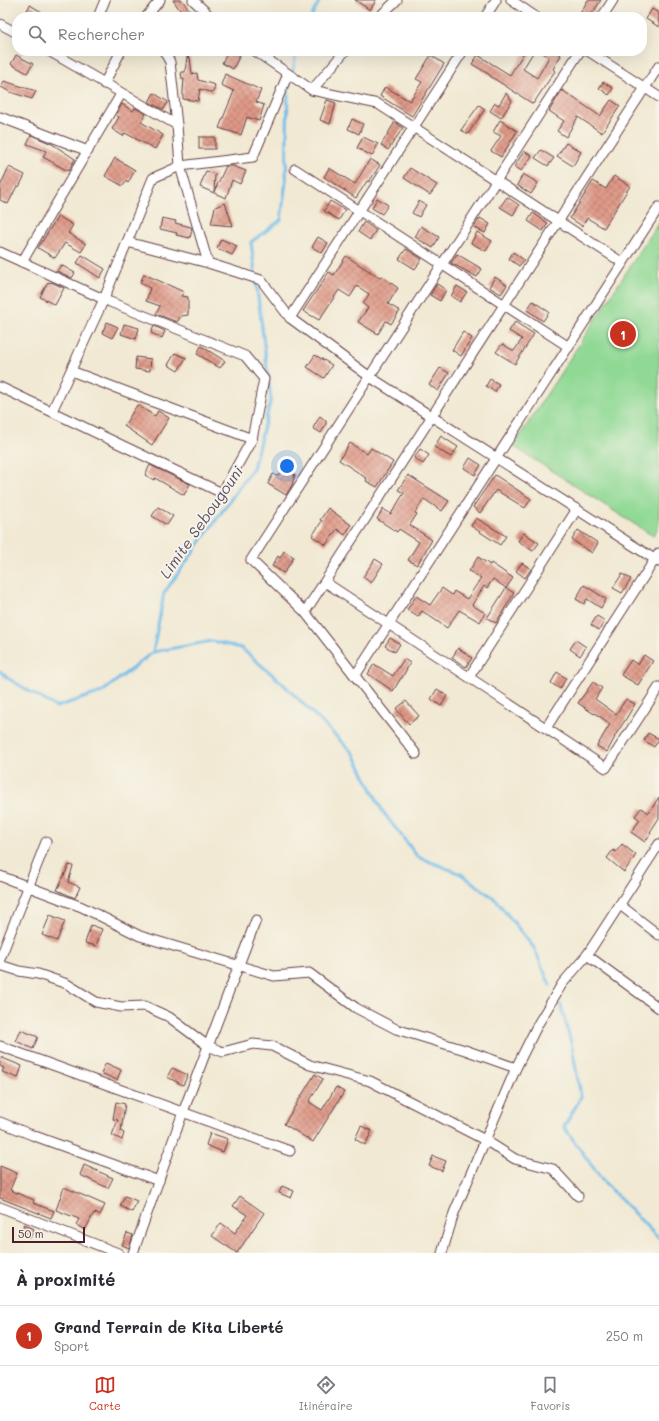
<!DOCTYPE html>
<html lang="fr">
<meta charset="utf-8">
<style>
:root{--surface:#fff;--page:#f7f7f7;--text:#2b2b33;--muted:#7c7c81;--line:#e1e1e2;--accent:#c8321e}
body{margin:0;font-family:Mali,sans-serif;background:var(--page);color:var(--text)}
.scale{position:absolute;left:12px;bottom:10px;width:73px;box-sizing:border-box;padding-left:4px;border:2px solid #4a1f2b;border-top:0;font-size:11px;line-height:14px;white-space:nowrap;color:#4a1f2b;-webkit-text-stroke:3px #f7f3e8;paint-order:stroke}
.you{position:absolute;left:287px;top:466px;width:14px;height:14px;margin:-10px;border:3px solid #fff;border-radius:50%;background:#1a73e8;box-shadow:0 0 0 6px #1a73e833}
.badge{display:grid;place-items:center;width:26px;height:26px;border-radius:50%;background:var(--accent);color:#fff;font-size:13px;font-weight:700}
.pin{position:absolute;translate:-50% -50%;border:2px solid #fff;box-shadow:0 1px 4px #0006}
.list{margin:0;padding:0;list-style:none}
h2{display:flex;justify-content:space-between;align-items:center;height:52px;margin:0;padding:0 16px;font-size:17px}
h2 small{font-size:13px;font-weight:400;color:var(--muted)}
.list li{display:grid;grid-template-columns:26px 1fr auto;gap:12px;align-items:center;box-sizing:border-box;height:60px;padding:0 16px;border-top:1px solid var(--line)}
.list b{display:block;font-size:15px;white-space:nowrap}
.list p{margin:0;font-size:13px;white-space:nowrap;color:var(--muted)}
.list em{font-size:13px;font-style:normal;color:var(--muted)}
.icon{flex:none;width:22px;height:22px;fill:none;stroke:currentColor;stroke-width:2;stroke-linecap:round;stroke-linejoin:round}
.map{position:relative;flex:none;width:659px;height:1253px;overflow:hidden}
.search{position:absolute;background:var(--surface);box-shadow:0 4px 16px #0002;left:12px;right:12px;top:12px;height:44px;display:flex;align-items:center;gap:10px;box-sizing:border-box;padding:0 14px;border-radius:16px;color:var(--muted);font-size:15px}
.sheet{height:112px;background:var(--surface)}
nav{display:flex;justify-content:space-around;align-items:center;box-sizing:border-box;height:56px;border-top:1px solid var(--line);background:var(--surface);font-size:11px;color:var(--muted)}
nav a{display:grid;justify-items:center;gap:2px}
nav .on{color:var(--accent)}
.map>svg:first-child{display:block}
.green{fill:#90d994;stroke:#6d7c60}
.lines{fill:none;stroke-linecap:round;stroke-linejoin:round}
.stream{stroke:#70bdea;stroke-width:3}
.building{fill:url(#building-cross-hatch)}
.street-casing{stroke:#633d44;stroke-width:11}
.street{stroke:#fff;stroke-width:9}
.labels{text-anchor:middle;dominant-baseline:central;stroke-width:4;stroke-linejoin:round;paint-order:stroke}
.water-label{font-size:15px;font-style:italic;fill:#554e64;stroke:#f7f3e8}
</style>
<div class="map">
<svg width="659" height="1253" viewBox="0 0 659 1253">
<defs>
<pattern id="building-cross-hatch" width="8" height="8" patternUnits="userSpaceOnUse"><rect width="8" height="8" fill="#df9a88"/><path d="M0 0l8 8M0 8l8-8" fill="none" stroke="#b77d6f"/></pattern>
</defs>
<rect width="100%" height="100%" fill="#f7f3e8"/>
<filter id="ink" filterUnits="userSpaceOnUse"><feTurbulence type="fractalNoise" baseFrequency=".025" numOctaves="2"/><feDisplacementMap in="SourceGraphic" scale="8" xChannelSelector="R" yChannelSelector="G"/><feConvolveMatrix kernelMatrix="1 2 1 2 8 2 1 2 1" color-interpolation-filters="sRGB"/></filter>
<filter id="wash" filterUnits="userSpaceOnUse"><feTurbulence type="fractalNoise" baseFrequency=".012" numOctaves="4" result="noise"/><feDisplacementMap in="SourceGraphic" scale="16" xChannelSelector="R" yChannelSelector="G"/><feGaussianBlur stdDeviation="0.9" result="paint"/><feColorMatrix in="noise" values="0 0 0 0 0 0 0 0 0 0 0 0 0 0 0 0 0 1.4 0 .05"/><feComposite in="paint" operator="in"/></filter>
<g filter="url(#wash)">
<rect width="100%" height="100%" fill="#f1e9d3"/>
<polygon class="green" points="659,222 659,526 653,536 513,446"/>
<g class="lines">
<g class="stream">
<polyline points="311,17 320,0"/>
<polyline points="153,652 212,641 241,648 280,681 354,754 383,812 418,857 461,874 495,899 534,948 550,985"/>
<polyline points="0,671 9,679 56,707 102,692 153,652 164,593 253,468 271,399 251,242 281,220 286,180 288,91 297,51"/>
<polyline points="561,1005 572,1047 581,1097 564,1127 602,1180 659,1239"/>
</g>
</g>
<g id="blocks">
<g class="building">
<polygon points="173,0 182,0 190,11 184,16"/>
<polygon points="355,0 376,0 370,10"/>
<polygon points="588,0 601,0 590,17 578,17"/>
<polygon points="30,5 50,17 30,17 25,14"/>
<polygon points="652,9 659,13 659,27 646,19"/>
<polygon points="228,51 242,51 233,69 222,63"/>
<polygon points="525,51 534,51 523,69 537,78 549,57 540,51 555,51 561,55 553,69 555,71 533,104 490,76 490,75 472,64 478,55 510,75"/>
<polygon points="16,55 33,64 27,73 11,64"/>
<polygon points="431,55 444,64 412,116 380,96 385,87 410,101 422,82 416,79"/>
<polygon points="187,57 190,58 192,74 197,73 198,80 215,85 213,93 200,89 198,101 183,99 183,91 184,79 182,79 181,72 185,72"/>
<polygon points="225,74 261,90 256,102 264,105 259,121 247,117 241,135 219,128 234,91 221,85"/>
<polygon points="4,81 36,91 32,99 10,92 1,87"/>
<polygon points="603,82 613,88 609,95 599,88"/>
<polygon points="562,90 600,116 611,100 620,106 602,133 578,117 566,137 557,131 564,121 549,111"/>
<polygon points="154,93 168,102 164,109 162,109 149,102"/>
<polygon points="506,93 512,101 501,118 490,111 495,103 499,105"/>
<polygon points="327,100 336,103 330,124 320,120"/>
<polygon points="122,104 133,111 135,108 146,114 141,122 163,135 155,149 125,133 123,136 112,129 119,117 116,115"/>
<polygon points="479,105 485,109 468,134 461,130"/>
<polygon points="352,119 363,124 359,134 348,129"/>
<polygon points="500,120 517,131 501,157 491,151 501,136 493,132"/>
<polygon points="395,122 403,128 388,150 381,145"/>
<polygon points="31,135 52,144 75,159 68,171 43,157 46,151 27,144"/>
<rect x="199" y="137" width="16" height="12"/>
<polygon points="363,137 378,144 372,156 357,148"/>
<polygon points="566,143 581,152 573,166 557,156"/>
<polygon points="541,150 554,158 548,166 535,158"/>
<polygon points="524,151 532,156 521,171 514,167"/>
<polygon points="115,158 135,170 128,183 126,181 123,186 105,176"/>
<polygon points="370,159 380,165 369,182 367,181 356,198 324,177 329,168 355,184"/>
<polygon points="226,166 233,166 246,171 240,184 232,180 226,198 200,187 206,171 215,174 214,192"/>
<polygon points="9,167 25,175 19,187 17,186 8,204 0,200 0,186"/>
<polygon points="410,168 437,185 430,195 404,178"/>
<polygon points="523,174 538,183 531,194 517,185"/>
<polygon points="614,176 630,186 604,228 587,218 582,226 570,218 593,181 606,189"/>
<polygon points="507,197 519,205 513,215 500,207"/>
<polygon points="377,198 388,205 382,214 372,208"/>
<polygon points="330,201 345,210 339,220 324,211"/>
<polygon points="419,201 426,205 419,217 412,213"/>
<polygon points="225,203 233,226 211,224 215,207"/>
<polygon points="533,213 548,223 543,231 528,221"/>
<polygon points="58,216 73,225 68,233 86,244 81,252 65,243 55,258 38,248"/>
<polygon points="162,218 176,221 175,223 191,227 192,230 190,238 176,235 177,233 160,229"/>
<polygon points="480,218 490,224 485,233 474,227"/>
<polygon points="364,222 376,230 370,240 358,232"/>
<polygon points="421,226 439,237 433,248 415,237"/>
<polygon points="477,232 492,241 486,251 471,243"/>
<polygon points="318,237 328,243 322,253 312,247"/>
<polygon points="221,239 237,246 232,255 217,248"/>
<polygon points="406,249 422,259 415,269 399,259"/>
<polygon points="513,252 524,260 519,266 509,259"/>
<polygon points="457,254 482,269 477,277 451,263"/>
<polygon points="82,255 105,269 100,278 77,263"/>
<polygon points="346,256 380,278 381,276 398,288 388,304 400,311 391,324 386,321 378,334 358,322 368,308 363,304 369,294 357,286 350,297 339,290 319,320 303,311 329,272 334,275"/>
<polygon points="61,265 75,273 72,278 57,271"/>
<polygon points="144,274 184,292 181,296 188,297 188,315 181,316 177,322 156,314 160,306 146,301 150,288 140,283"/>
<polygon points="495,277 507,285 501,294 489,287"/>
<polygon points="48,282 50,283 51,282 64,288 55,305 40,297"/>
<polygon points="437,284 446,290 440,301 430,295"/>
<polygon points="457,286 467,292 460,302 451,296"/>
<polygon points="533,301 549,312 543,321 527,310"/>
<polygon points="107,322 118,327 112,338 102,333"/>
<polygon points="515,322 534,334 515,364 496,352 502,344 514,351 522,339 509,331"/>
<polygon points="124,324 139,328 136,339 121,334"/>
<polygon points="154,326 165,331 162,338 151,333"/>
<polygon points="463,332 472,338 461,356 452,350"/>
<polygon points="201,346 225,361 220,368 197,354"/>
<polygon points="175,353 186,358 178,371 168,365"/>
<polygon points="315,355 332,365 324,378 307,367"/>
<polygon points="136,357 151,359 150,371 135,369"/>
<polygon points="440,368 449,373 438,391 429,385"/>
<polygon points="490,379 499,384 495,392 486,386"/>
<polygon points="137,405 155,416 158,411 169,418 152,445 124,426"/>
<polygon points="320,416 326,421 326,424 321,433 313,428"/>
<polygon points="441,436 458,447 451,457 434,447"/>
<polygon points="350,443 367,454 371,448 393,462 377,487 366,481 367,479 356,471 339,460"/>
<polygon points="420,449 429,455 423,464 414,458"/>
<polygon points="470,458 481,465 475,475 464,468"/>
<polygon points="150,465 190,484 184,495 155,478 154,480 145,475"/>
<polygon points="284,471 288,474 295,474 292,485 286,495 268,484 273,474 277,476"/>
<polygon points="408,475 449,501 442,511 424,499 415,513 417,514 410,525 432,540 417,565 408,560 419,542 399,529 397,532 377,519 383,509 391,514 404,493 398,490"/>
<polygon points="495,475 531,499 525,508 496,490 480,513 473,507"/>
<polygon points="158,507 173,516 167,525 152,516"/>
<polygon points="328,508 351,525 345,535 337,529 326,545 312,536 322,521 320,520"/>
<polygon points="476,518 506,536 500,545 471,526"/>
<polygon points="578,530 598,543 592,553 572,540"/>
<polygon points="524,533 539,543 533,551 518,541"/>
<polygon points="284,551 294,557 284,573 272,566 278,556 280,558"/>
<polygon points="478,557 490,565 491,563 513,578 506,588 493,579 487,588 484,586 472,605 485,613 480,622 459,610 447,628 422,611 418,617 407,610 416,596 430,605 442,588 452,595 454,591 467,599 481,578 469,571"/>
<polygon points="375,559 383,564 371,583 363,577"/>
<polygon points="522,563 531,569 525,578 516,571"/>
<polygon points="622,574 631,579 622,593 613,588"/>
<polygon points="584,585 606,599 601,608 587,599 584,604 576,599"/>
<polygon points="506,588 514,593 496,623 487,618"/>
<polygon points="597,616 605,621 599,630 591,625"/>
<polygon points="390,638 400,644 395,652 385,646"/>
<polygon points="576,640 586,647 580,656 570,649"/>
<polygon points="458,648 472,658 466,667 452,658"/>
<polygon points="644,655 653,661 638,685 621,675 631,660 638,665"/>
<polygon points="404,659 410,663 402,678 401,678 393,691 368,674 374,664 393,676"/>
<polygon points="557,672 566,678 560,689 551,683"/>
<polygon points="593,682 602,688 595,699 616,714 626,699 635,704 624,722 614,737 615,737 607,752 597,746 610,724 595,713 594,714 578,703"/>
<polygon points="437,689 447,696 441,706 431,699"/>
<polygon points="406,701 419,716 409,724 396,709"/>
<polygon points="648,733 659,739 654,747 644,740"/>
<polygon points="659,797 659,818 650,832 651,833 645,842 631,832 640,820 635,816 641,808 649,813"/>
<polygon points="622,844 636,855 624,872 607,858 613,850 616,852"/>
<polygon points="69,865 73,866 68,882 80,887 75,898 57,890"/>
<polygon points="50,915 65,921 57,941 42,935"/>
<polygon points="91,925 102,929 96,946 85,943"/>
<polygon points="21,1030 38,1037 33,1049 16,1041"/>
<polygon points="0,1057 22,1066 18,1078 2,1072 4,1068 0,1066"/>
<polygon points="106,1063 121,1070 117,1080 101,1073"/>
<polygon points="172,1068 188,1075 183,1085 167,1077"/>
<polygon points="315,1074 323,1079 309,1102 322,1110 336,1087 344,1092 313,1142 284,1124"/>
<polygon points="116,1102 125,1104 121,1131 124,1133 122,1140 112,1135 118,1120 113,1119"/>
<polygon points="361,1126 372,1131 365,1145 355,1139"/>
<polygon points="210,1133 228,1139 223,1152 206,1145"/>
<polygon points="433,1156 446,1161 442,1171 429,1166"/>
<polygon points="84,1165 113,1178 108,1188 80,1175"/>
<polygon points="0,1166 17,1173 10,1190 34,1200 33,1203 54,1211 51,1218 0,1198"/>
<polygon points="282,1186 294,1191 291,1198 279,1193"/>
<polygon points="64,1187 105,1205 100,1215 94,1213 85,1230 76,1225 79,1219 56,1210"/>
<polygon points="125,1196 137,1201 132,1212 120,1206"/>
<polygon points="240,1196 264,1213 237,1253 212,1236 221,1223 235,1233 247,1215 233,1206"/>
<polygon points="24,1224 34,1229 30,1238 20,1234"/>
<polygon points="127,1233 133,1235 129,1248 122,1245"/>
</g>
</g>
</g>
<g filter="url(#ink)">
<use href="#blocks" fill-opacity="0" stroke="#633d44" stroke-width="1"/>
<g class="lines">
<g class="street-casing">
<g id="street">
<polyline points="193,0 211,17"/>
<polyline points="511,0 536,17"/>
<polyline points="98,17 105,0"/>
<polyline points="146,17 160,0"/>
<polyline points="379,17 397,0"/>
<polyline points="485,17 496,0"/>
<polyline points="602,17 613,0"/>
<polyline points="0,24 17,33"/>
<polyline points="49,51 177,125"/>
<polyline points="164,51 170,62 177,125 180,166 208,263"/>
<polyline points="255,51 312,90 378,104 623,263"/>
<polyline points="588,51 659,97"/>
<polyline points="104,84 121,51"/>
<polyline points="312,90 345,51"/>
<polyline points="0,117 88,151"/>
<polyline points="295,169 569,347"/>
<polyline points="127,242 208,263 261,280 290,318 370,377 659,562"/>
<polyline points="0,252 110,302 245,356 264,379 252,439 222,493 0,387"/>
<polyline points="22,262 121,94"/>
<polyline points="290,318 463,51"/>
<polyline points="71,371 252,439"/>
<polyline points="52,411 104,299 153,178 180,166 253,157 288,74"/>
<polyline points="325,582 606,768 659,687"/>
<polyline points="305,612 659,66"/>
<polyline points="355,676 659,207"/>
<polyline points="469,677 577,509"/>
<polyline points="546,728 659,553"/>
<polyline points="416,754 305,612 251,560 580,51"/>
<polyline points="0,876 82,907 140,936 274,976 309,973 356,1008 396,1029 465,1050 516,1068"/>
<polyline points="620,905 659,935"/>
<polyline points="587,955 659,1008"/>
<polyline points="0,959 46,842"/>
<polyline points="0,965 19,971 38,974 67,984 96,1002 121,1007 145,1006 169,1017 208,1046 223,1052 253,1044 272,1046 310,1065 370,1081 485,1140 515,1159 553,1169 578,1196"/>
<polyline points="0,1046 290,1151"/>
<polyline points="0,1122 32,1135 159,1181"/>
<polyline points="0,1207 118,1253"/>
<polyline points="133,1253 183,1112 256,920"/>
<polyline points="442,1253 454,1213 516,1068 538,1024 562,984 587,955 659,844"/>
</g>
</g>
<use href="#street" class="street"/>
</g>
</g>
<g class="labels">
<g class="water-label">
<text transform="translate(201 522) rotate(-55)">Limite Sebougouni</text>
</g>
</g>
</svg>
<div class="scale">50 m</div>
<div class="you"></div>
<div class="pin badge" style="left:623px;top:334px">1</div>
<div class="search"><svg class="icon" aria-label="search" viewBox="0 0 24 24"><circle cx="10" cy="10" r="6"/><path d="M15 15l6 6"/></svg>Rechercher</div>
</div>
<section class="sheet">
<h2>À proximité<small></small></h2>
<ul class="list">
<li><span class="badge">1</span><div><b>Grand Terrain de Kita Liberté</b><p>Sport</p></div><em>250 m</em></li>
</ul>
</section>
<nav>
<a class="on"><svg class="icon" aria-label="map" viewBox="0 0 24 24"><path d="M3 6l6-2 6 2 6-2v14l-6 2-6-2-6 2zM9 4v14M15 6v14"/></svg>Carte</a>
<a><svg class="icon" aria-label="directions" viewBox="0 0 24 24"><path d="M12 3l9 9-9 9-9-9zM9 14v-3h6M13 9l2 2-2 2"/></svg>Itinéraire</a>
<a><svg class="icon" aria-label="saved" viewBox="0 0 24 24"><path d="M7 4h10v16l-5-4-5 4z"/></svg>Favoris</a>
</nav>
